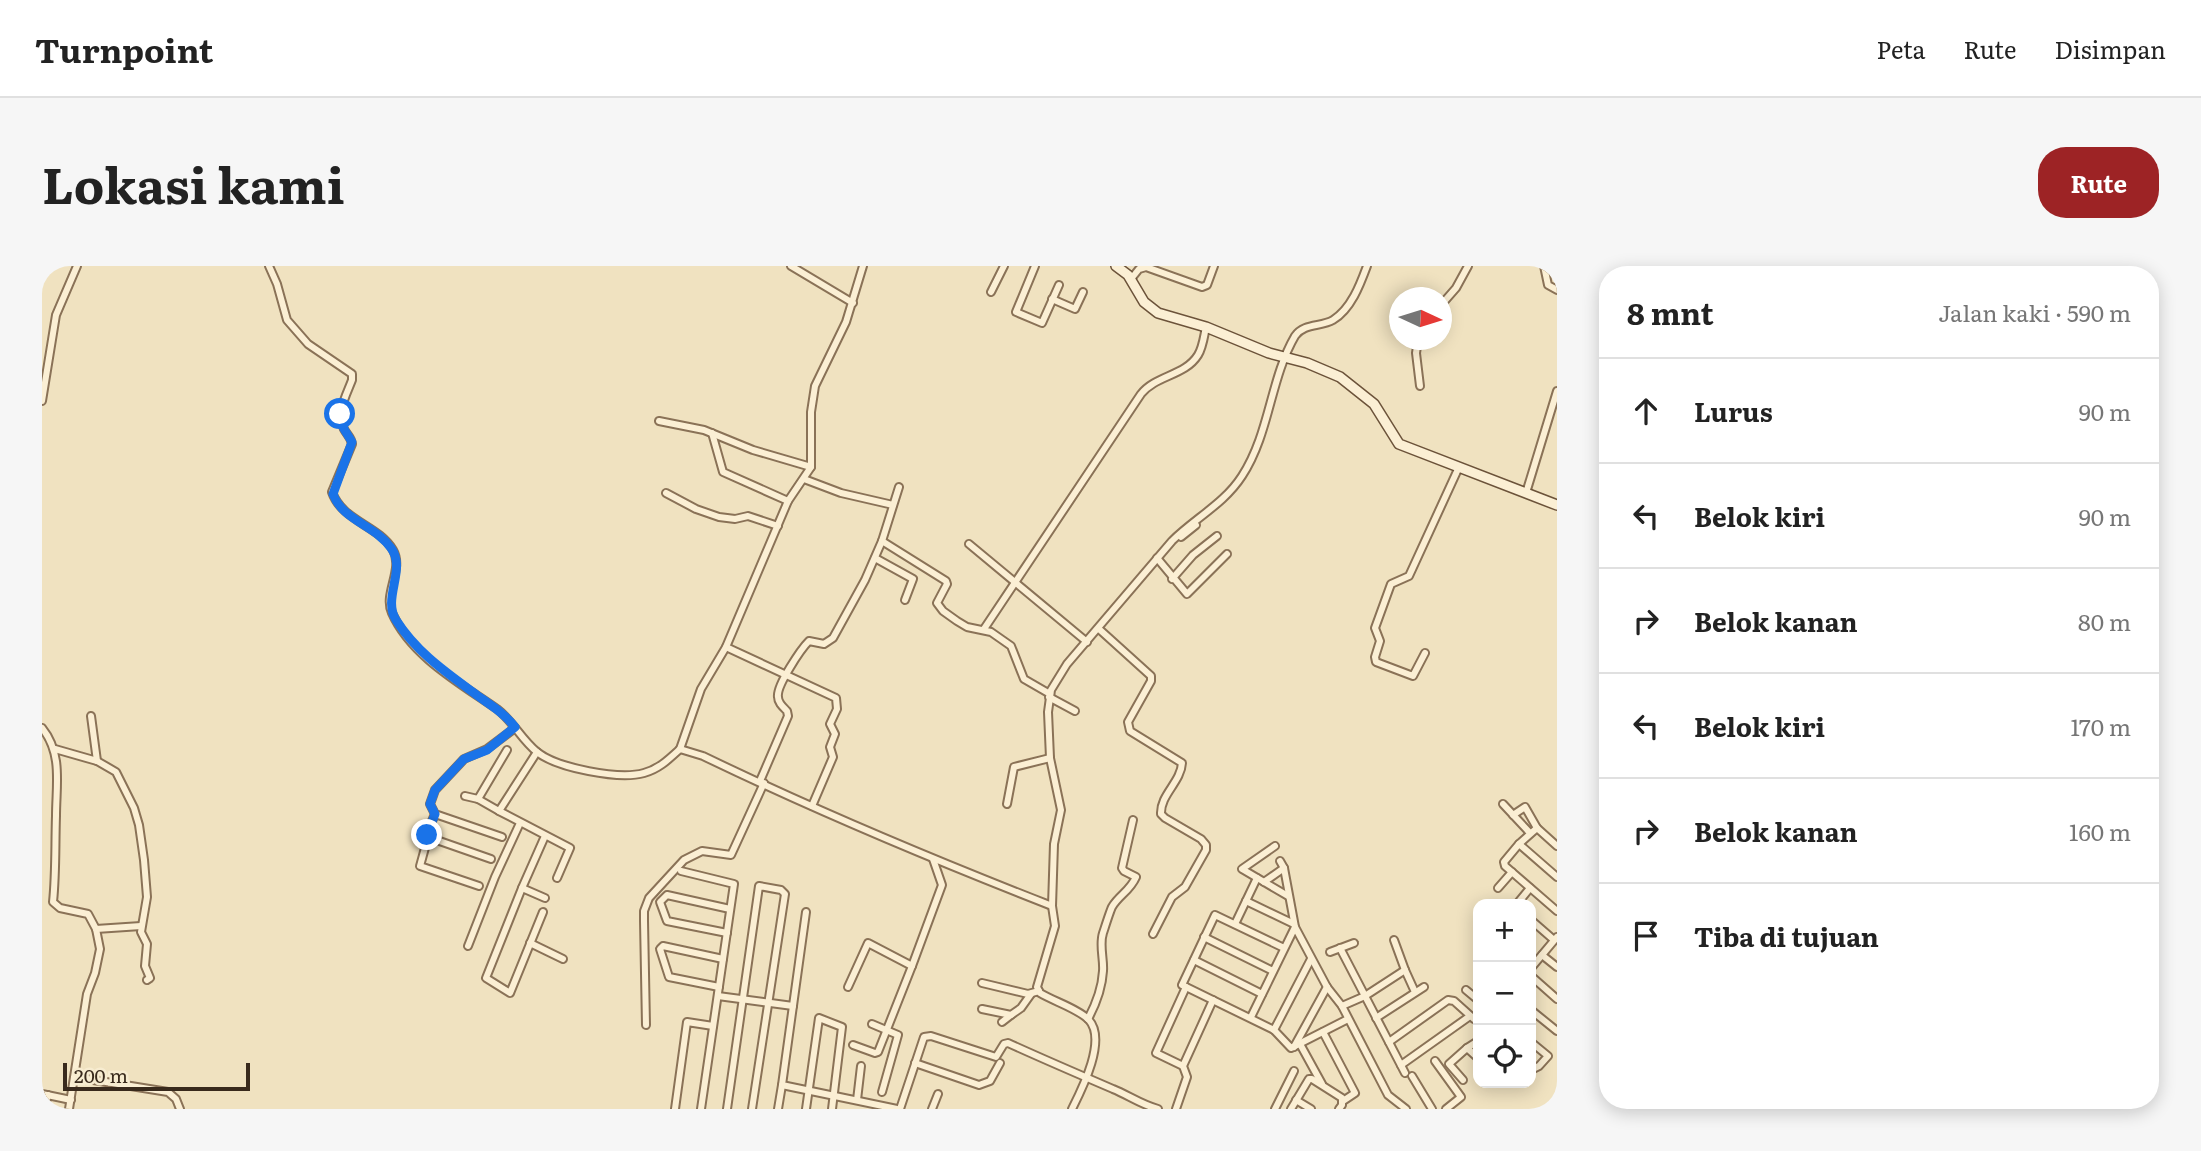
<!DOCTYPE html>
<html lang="id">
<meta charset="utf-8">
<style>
:root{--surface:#fff;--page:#f6f6f6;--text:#222;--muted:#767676;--line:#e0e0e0;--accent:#9d2325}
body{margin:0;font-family:Literata,serif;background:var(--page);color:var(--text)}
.controls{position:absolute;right:21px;bottom:21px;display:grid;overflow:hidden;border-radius:14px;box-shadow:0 4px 18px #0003}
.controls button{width:63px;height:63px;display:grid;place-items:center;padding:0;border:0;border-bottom:2px solid var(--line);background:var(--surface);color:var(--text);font:35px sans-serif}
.compass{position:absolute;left:1347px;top:21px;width:63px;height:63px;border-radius:50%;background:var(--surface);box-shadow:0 4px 18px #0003;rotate:94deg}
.scale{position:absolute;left:21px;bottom:18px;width:187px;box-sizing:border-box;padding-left:7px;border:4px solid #392a1c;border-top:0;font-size:19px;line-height:24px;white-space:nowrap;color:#392a1c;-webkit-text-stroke:5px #f7ecd0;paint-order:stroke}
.stop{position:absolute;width:21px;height:21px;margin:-16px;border:5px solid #1a73e8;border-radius:50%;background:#fff}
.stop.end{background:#1a73e8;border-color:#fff;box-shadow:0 2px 7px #0008}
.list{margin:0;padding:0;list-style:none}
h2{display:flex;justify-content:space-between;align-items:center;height:91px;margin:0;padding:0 28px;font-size:30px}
h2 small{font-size:23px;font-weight:400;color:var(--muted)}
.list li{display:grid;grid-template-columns:46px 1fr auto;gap:21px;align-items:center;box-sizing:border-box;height:105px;padding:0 28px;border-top:2px solid var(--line)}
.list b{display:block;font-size:26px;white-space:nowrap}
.list em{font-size:23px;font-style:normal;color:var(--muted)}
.icon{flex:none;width:38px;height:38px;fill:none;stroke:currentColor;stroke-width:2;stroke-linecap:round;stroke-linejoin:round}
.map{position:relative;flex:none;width:1515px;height:843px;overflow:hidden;border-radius:28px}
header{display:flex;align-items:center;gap:42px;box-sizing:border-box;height:98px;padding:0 35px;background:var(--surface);border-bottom:2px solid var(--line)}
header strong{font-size:33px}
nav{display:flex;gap:38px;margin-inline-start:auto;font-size:24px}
.intro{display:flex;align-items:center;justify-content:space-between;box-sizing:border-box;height:168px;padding:0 42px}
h1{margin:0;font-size:49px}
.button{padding:18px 32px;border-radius:28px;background:var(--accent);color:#fff;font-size:24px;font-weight:700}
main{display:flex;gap:42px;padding:0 42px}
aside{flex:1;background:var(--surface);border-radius:28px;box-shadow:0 4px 18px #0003}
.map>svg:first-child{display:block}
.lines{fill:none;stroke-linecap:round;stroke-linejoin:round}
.street-casing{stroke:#8a7257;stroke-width:10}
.secondary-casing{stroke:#6c533a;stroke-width:12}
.street{stroke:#fbefd4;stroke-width:6}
.secondary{stroke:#fbefd4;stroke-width:9}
.route{stroke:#1a73e8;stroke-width:9}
</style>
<header>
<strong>Turnpoint</strong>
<nav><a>Peta</a><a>Rute</a><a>Disimpan</a></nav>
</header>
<div class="intro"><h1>Lokasi kami</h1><a class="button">Rute</a></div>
<main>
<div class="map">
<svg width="1515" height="843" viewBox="0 0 1515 843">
<rect width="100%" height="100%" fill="#f0e2c0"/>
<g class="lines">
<g class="street-casing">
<g id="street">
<path d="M227,0L235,18L245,54L266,78L310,108V114C304,130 294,146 302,163C305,169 309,171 310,178L290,226C300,255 336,259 351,284C362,303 341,328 350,347C369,390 418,417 455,443C471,455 479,473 495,486C515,502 577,514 602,507C617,503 627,493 638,483L661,490C775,545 892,594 1010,640"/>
<polyline points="749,0 811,37"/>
<polyline points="993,0 974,46 1000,57 1017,19"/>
<polyline points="1502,0 1506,19 1515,24"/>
<polyline points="1089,13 1097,3 1104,1 1160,21 1165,19 1172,0"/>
<polyline points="949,26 962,0"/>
<polyline points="1010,33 1033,43 1041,26"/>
<polyline points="1400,38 1414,22 1426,0"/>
<polyline points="1376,74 1374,87 1378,120"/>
<polyline points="0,135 14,49 35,0"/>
<polyline points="617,155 662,164 711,184 769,201"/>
<polyline points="670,167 681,206 746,235"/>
<polyline points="762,213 799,227 851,239"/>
<polyline points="624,227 654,243 677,251 693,253 706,250 736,260"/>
<polyline points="1484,227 1515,125"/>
<polyline points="1139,271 1154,259"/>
<polyline points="840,275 857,221"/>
<polyline points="927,278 1045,376"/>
<polyline points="833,292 871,313 863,334"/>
<polyline points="1115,292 1145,328 1185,288"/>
<polyline points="1130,313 1151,289 1175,270"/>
<path d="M942,363L1099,128C1114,109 1143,110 1156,89C1161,81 1162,70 1164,61"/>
<path d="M1057,363L1109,410V415L1086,456L1088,465L1140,497C1139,516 1118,529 1119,548L1123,552L1159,573L1164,579V584L1143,621L1130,631L1111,668"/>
<polyline points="684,381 794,432 795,443 788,458 793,468 788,481 791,491 770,540"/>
<polyline points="1383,387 1371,410 1334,396 1333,391 1338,375 1333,362 1349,318 1367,310 1417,201"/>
<polyline points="1007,431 1033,445"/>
<polyline points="49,450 55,495"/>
<path d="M0,462C21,488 14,519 14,550C13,579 14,607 11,636L18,642L46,648L54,663L58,683L53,707L45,728L27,843"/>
<polyline points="13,483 55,495 74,506 92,542 97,559 102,594 105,631 99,666 105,678 103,700 108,712 105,714"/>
<polyline points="638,483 659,423 684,381 746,235 769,201 769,146 773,120 804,56 821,0"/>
<path d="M718,515L746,450L745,445C741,441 736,437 736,431C734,420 759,383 767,375L782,378L791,372L823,314L840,275L904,315L905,318L895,337L901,345L915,355L925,361L949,366L969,380L982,413L1008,428"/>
<polyline points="423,530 436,533 457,545 495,486"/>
<polyline points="436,533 465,484"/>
<polyline points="965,538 972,501 1008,492"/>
<polyline points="1461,538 1488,567"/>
<polyline points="457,545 528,582 515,612"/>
<polyline points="393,548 385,567 386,571 449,593"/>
<polyline points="1471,549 1483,541 1495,562"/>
<polyline points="386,571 378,600 437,620"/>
<polyline points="460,571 393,548 388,538 393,524 422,493 445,483 473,462"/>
<polyline points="1477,578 1515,611"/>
<polyline points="1233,580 1200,603 1246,630"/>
<polyline points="1515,580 1495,562 1477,578 1462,596 1463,600 1515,645"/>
<polyline points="1238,595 1242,602 1253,661"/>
<polyline points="639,605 692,618 659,843"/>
<polyline points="1222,616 1242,602"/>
<polyline points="480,622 444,712 468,727 501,646"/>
<polyline points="1456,622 1470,606"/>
<polyline points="503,632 480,622 503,570"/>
<polyline points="1204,635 1252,658"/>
<polyline points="1475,638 1488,622"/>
<polyline points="764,646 740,819 855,843"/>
<polyline points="1489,654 1512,674"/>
<polyline points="1193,658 1215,612"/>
<polyline points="54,663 99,660"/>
<polyline points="685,667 625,655 618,636 625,629 688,643"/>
<polyline points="1162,671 1231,705"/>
<polyline points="1352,674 1363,704"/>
<polyline points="488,677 521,693"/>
<polyline points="426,680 453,611 478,557"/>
<polyline points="1242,682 1173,649 1140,719 1232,764 1249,782 1306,753"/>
<polyline points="1298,682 1323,730 1300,740"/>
<polyline points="1288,686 1312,677"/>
<polyline points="1500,689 1515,701"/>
<polyline points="1152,694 1220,728"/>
<polyline points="1489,702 1515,671"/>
<polyline points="1489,710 1515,733"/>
<polyline points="940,717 986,728 997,725"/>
<polyline points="677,721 627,711 618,683 621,680 681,693"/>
<polyline points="806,721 826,677 870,700 900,619 891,593"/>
<polyline points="1424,724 1436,734"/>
<polyline points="676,730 751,740"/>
<polyline points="940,743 969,749 979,742 989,728"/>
<polyline points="1489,744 1515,765"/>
<polyline points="1209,751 1253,661 1285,721 1300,740 1346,829 1364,843"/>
<polyline points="1334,752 1382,721"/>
<path d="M1046,753C1054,738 1060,723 1061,705C1062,693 1057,679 1061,667C1063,661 1068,645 1070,641C1077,629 1088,625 1094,611L1082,605L1080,602L1091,554"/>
<polyline points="960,756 969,749"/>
<polyline points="830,758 856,769 840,826"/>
<polyline points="604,759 602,655 602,645 607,632 642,594 660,585 689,589 722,517"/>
<polyline points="1232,764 1269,693"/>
<polyline points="1281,766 1313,827 1301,835"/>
<polyline points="1436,775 1425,782 1436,792"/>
<polyline points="1347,776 1406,734 1412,735 1432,753"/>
<polyline points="1489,776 1506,790 1497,800 1489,804"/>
<polyline points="1258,778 1280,818"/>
<polyline points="811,779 833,787 836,786 870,700"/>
<polyline points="1252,781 1285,721"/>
<polyline points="1393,795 1419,831 1404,843"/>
<polyline points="873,797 937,819 948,815 958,797"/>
<polyline points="1359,799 1428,750"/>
<polyline points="1141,800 1114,787 1144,721"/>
<polyline points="1363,807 1323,730 1363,704 1373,726"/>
<polyline points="1370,810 1390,843"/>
<polyline points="33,811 126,826 134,833 138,843"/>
<polyline points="1421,814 1407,798 1425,782"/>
<polyline points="1463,817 1468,817"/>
<polyline points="0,828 29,834"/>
<polyline points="815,834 819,800"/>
<polyline points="1254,834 1269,843"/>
<polyline points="2,843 6,829"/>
<polyline points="633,843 645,756 671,760"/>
<polyline points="685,843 717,620 739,624 743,628 710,843"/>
<polyline points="736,843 740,819"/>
<polyline points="764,843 777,752 800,761 790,843"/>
<path d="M858,843L882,771L889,770L954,791L962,778L966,777C1001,793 1036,808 1071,823C1086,829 1100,839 1116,843"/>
<polyline points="890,843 896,828"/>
<path d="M1030,843C1040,823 1065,774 1047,754C1037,743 1011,735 998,727L995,721L1013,660L1010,640L1012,578L1019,544L1008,492L1006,446L1009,424L1025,398L1130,275C1153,252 1182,238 1200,210C1228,167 1228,113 1253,70C1262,57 1279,61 1291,54C1309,43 1318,19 1325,0"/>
<polyline points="1134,843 1145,811 1141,800 1171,734"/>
<polyline points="1233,843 1252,805"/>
<polyline points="1249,843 1267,813 1270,813 1300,832 1300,839 1297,843"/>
</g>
</g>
<g class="secondary-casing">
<polyline id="secondary" points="1074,0 1086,9 1102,36 1116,47 1164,61 1227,87 1265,97 1298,111 1332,138 1357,178 1515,239"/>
</g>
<use href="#street" class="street"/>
<use href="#secondary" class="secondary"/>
</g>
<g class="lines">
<path class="route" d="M298,148L302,163L310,176L291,228C301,255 333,259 349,282C365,303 340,332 354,354C375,387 405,407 436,430C450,440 463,448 473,461L445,484L422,493L393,524L388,538L393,548L385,569"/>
</g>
</svg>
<div class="controls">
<button>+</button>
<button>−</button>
<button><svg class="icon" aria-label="locate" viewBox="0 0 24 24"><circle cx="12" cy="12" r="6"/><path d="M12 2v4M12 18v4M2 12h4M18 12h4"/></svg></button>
</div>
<svg class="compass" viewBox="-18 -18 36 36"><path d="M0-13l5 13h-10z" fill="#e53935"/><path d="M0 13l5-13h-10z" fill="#767676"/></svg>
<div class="scale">200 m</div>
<div class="stop" style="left:298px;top:148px"></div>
<div class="stop end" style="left:385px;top:569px"></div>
</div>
<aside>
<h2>8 mnt<small>Jalan kaki · 590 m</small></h2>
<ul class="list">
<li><svg class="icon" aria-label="ahead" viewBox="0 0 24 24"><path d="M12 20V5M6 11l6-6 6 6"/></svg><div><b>Lurus</b></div><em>90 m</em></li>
<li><svg class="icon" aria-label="left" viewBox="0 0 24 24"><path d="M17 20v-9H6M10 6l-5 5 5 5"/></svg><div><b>Belok kiri</b></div><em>90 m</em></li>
<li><svg class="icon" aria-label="right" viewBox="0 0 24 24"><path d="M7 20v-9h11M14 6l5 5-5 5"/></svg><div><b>Belok kanan</b></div><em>80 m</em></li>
<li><svg class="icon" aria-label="left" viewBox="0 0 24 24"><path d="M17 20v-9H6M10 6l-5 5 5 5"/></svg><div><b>Belok kiri</b></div><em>170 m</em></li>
<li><svg class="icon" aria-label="right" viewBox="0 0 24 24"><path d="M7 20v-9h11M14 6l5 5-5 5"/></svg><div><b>Belok kanan</b></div><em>160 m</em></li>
<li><svg class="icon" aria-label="arrive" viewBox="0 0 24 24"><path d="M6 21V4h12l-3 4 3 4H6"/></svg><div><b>Tiba di tujuan</b></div></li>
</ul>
</aside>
</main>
